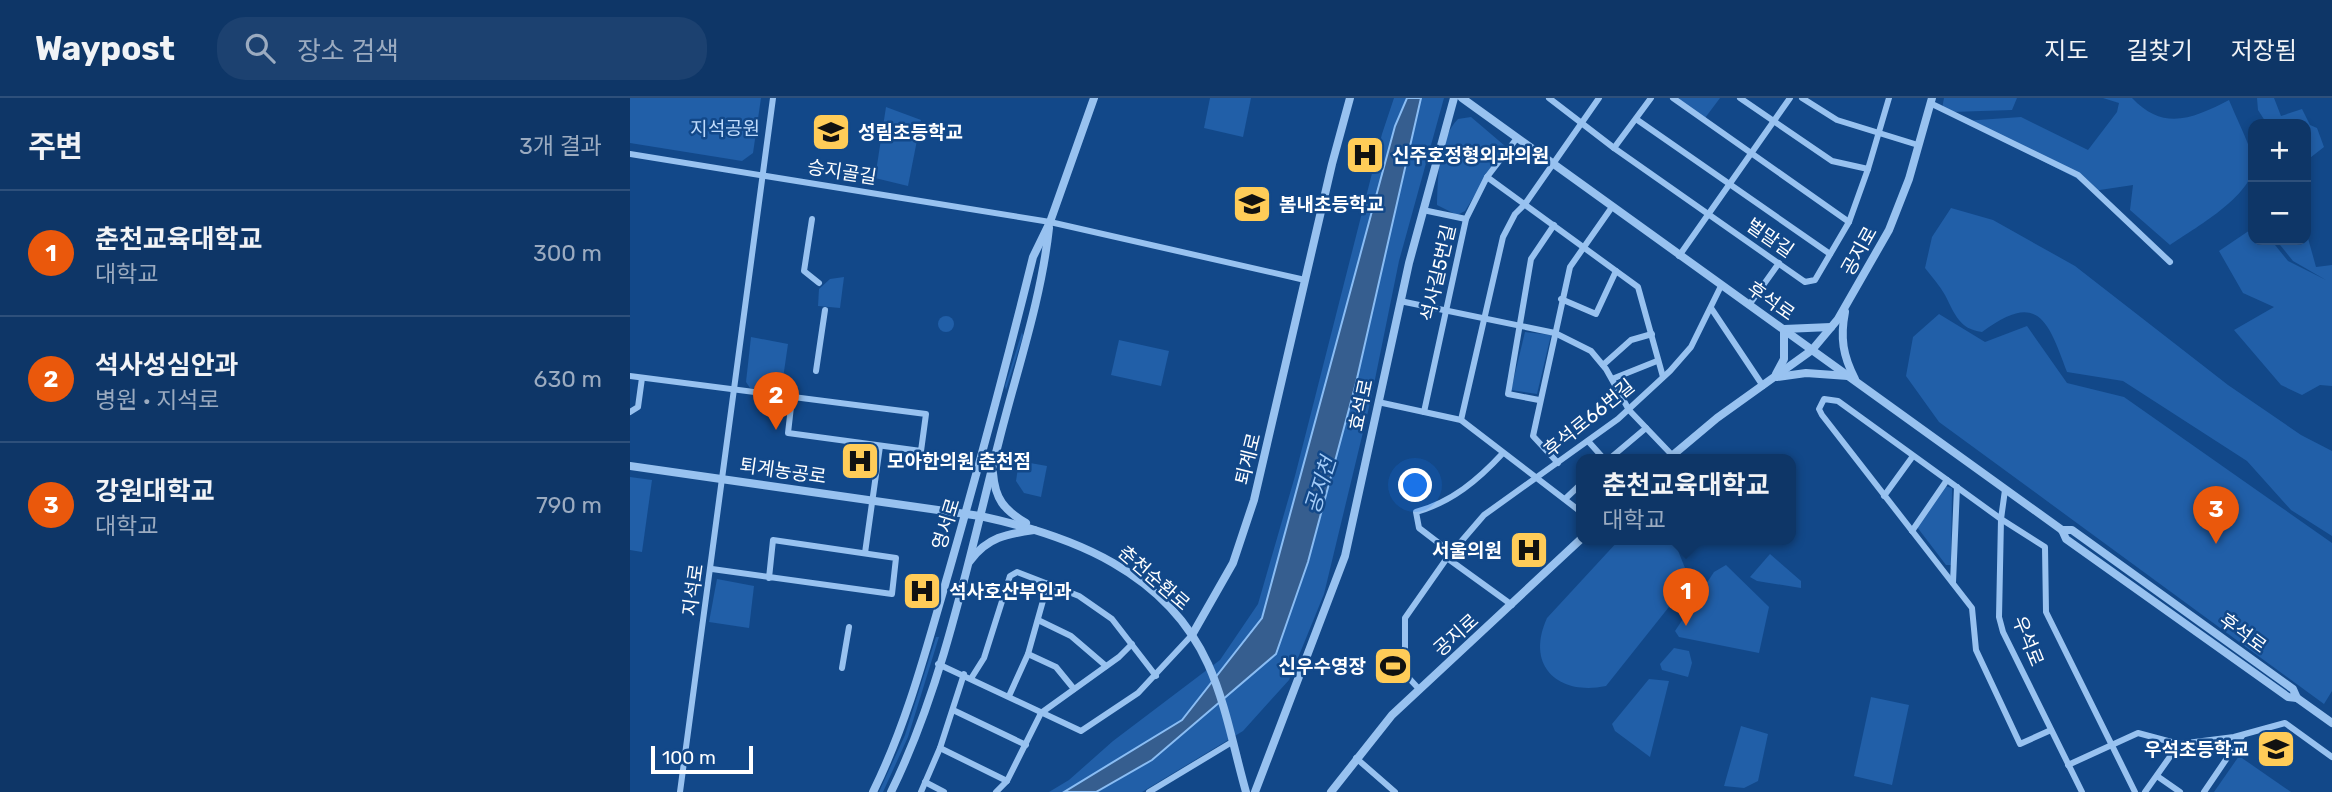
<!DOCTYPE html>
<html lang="ko">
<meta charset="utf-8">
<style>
:root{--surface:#0e3667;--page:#1c4170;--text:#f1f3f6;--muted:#9babc0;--line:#2e507b;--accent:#ea580c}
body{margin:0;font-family:Rubik,"Noto Sans KR",sans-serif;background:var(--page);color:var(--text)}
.controls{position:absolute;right:21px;top:21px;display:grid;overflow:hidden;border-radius:14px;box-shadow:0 4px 10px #0003}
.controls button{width:63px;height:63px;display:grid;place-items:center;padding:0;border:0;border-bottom:2px solid var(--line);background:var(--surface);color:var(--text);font:35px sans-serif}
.scale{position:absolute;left:21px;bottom:18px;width:102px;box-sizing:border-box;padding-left:7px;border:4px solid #fff;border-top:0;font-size:19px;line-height:24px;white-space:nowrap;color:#fff;-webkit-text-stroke:5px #124889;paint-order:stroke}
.you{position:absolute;left:786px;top:388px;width:24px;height:24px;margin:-18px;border:5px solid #fff;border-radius:50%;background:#1a73e8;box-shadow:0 0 0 10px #1a73e833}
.badge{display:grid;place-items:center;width:46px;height:46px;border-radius:50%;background:var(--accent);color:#fff;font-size:23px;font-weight:700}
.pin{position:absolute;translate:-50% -58px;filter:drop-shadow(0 2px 4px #0008)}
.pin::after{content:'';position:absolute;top:37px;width:24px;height:21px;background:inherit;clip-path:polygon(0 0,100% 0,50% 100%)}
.popup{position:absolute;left:946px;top:356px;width:220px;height:91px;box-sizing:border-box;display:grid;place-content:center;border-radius:14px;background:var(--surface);filter:drop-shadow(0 2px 5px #0005);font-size:23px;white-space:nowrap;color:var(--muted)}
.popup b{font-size:26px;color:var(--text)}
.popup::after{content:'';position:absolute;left:50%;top:100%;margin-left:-14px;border:14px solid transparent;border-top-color:var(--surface)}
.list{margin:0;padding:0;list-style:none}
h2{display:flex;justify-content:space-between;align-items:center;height:91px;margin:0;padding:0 28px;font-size:30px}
h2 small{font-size:23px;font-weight:400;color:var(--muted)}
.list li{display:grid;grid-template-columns:46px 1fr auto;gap:21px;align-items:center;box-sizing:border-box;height:126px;padding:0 28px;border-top:2px solid var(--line)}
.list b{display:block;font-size:26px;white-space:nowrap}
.list p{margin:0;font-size:23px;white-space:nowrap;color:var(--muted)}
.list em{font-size:23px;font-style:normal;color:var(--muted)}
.icon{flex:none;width:38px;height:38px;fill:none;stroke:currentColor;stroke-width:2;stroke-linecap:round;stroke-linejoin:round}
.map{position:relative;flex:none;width:1702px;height:694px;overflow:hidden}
header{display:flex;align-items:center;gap:42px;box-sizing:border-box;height:98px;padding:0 35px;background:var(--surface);border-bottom:2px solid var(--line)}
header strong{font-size:33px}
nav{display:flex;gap:38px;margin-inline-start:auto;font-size:24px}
.search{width:490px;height:63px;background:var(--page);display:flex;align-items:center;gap:18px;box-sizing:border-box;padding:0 24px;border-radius:28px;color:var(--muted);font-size:26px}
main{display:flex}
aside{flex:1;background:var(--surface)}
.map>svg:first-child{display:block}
.green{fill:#215fa8}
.water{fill:#365e8f;stroke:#8abdf4;stroke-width:2}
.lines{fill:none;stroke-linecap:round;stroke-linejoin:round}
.minor{stroke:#98c2f0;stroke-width:6}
.tertiary{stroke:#98c2f0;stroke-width:8}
.labels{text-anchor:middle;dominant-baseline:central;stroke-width:5;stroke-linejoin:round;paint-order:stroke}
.park-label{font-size:19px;fill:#bfdbfc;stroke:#124889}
.poi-label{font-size:19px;font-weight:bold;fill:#fff;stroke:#124889;text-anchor:start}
.street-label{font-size:19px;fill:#fff;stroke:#124889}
.water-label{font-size:21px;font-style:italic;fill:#a4ccf8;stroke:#124889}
</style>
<header>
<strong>Waypost</strong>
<div class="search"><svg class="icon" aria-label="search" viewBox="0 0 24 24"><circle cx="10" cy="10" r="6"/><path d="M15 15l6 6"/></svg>장소 검색</div>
<nav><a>지도</a><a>길찾기</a><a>저장됨</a></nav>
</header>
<main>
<aside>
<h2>주변<small>3개 결과</small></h2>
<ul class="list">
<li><span class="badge">1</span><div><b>춘천교육대학교</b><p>대학교</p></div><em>300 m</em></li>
<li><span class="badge">2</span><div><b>석사성심안과</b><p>병원 · 지석로</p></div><em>630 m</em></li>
<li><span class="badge">3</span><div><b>강원대학교</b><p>대학교</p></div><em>790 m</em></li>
</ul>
</aside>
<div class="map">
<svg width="1702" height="694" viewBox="0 0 1702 694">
<rect width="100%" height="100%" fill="#124889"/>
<g class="green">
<polygon points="0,0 131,0 123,55 112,63 0,45"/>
<polygon points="580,0 621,0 613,39 574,30"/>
<polygon points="764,0 776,0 765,28 632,520 552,622 434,694 419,694 439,682 483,643 590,562 628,506 665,378 752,36"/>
<polygon points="791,0 814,0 769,163 741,301 694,496 659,582 613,633 512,694 466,694 646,556 678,464 726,285"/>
<polygon points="1047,0 1090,0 1075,20"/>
<polygon points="1314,0 1387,0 1382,12 1321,14 1312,11"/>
<path d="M1473,0H1502C1534,34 1564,20 1599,2C1605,17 1621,49 1623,62C1629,95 1563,131 1540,147L1500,112L1503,87L1463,93L1446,80L1334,23L1391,19L1458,52L1487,14L1489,5Z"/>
<polygon points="1627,0 1644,0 1651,18 1672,11 1680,27 1687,30 1694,49 1676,63 1676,26 1637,26 1628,12"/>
<polygon points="256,9 291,22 278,88 245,80"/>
<path d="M841,19L875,48L835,113L827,117L807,107C808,79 808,42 828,21Z"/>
<path d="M1321,110L1363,122L1445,168L1598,287L1671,337L1702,353V438L1661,412L1617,363L1493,283L1437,274C1418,222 1408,192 1352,234C1329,231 1325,216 1315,197C1310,188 1302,179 1295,170L1302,139Z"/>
<polygon points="1623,130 1623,142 1641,142 1658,163 1696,182 1663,163 1646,142 1676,142 1676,133 1686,169 1702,167 1702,288 1690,287 1672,297 1651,287 1604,232 1644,209 1613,195 1589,153"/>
<polygon points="214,179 210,210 188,208 189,191 200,181"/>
<polygon points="1309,216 1355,244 1397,228 1437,285 1494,299 1702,445 1702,593 1694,606 1309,324 1276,278 1283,239"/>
<circle cx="316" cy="226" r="8"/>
<polygon points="392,234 393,238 376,292 375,288"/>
<polygon points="895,234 921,237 907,296 881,292"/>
<polygon points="121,239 158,246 151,294 120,290 116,284"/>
<polygon points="489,242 539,253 531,288 481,277"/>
<polygon points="389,363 417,368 411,399 394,395 386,383"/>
<polygon points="0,379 22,382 12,454 0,452"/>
<polygon points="1315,388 1322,390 1321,467 1316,467 1287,429"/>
<path d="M989,442H1036L1047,450L1055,470L1050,495L976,588C928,598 895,568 917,520Z"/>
<polygon points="1140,456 1171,483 1171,490 1127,483 1120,479"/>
<polygon points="1096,467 1139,509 1129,555 1049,539 1045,533 1084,474"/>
<polygon points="87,481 124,488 119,530 79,524"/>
<polygon points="306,539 309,539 278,639 253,694 249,694 275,637"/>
<polygon points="1044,550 1059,553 1062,565 1058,579 1032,572 1030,566"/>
<polygon points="1019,581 1039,583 1020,659 985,633 982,626"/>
<polygon points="1241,599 1279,607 1262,687 1224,678"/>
<polygon points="1111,628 1138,636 1128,683 1114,690 1094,688"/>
<polygon points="1609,658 1661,694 1584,694"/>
</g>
<polygon class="water" points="777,0 791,0 726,285 678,464 646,556 522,662 466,694 434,694 552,622 632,520 765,28"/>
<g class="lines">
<g class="minor">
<polyline points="919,0 984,50 1175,184 1185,182 1219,124 1238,71 1259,0"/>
<polyline points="1043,0 1219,124"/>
<polyline points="1110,0 1202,63 1238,71"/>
<polyline points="1172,0 1207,22 1288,47"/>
<polyline points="1300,5 1448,77 1540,164"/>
<polyline points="1006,21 1200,156"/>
<polyline points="984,50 1021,0"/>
<polyline points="0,56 420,124 675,182"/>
<polyline points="857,79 1008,189 1033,279"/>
<polyline points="793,112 836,121"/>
<polyline points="182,121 174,173 189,185"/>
<polyline points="1049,158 1160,0"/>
<polyline points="931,201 966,216 986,173"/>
<polyline points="770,203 925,235 961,253 976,271 999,312 1042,357"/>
<polyline points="1119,207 1149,165"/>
<polyline points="1081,210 1133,288"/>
<polyline points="973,267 1001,242 1022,236"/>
<polyline points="186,273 195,212"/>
<polyline points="0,278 296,316 291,353 158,335 162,300"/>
<polyline points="982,281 1027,263"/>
<polyline points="909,302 878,296 901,161 924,127"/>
<polyline points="748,304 831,322 951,414"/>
<polyline points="0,314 8,309 12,280"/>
<polyline points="794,314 836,121 857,79 887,40"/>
<polyline points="831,322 873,139 885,116 895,106 969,0"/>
<polyline points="958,343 975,362"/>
<polyline points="978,362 1016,330"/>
<polyline points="928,365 903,338 940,169 982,109"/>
<polyline points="1375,392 1371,421 1369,519 1373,534 1452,694"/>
<polyline points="1254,398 1283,358"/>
<polyline points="935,401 951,386"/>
<polyline points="1282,433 1317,382"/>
<polyline points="235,455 250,348"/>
<path d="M823,456L789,430L786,414C822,404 848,382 873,355"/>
<polyline points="817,460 882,507"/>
<polyline points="82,471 262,496 266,460 143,442 139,480"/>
<polyline points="1323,485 1327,389"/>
<polyline points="408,522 441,538 476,568"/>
<polyline points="398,556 426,569 444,591"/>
<polyline points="308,566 451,633 508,595 562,537"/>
<polyline points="212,570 219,529"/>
<polyline points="342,579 354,560 380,478 387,474 449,498 482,521 526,578"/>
<polyline points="789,591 775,576 775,520 817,460 854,417 988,321 1040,273 1061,249 1091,188"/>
<polyline points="379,598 398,556 418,485"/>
<polyline points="323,612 396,647"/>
<polyline points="1421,632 1390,646 1346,552 1342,510 1192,317 1189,311 1194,301 1208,303 1371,421 1415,449 1416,514 1505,694"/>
<polyline points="310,650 377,683"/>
<polyline points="726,660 765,694"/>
<polyline points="1438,667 1508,635 1549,646 1604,639 1655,625 1702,659"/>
<polyline points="1527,678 1550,694"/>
<polyline points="295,684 314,694"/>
<polyline points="50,694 143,0"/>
<polyline points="291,694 310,650 334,576"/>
<polyline points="366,694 377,683 411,615 489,559 502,546"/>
<polyline points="519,694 602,644"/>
<polyline points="1515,694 1549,646"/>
<polyline points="1574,694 1612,638"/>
</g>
<g class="tertiary">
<polyline points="832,0 1432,432 1436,441 1658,599 1667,600 1702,625"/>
<path d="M1215,214C1210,240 1213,258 1225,281"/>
<polyline points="1146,276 1154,261 1154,231 1201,229"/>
<polyline points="1147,279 1176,275 1218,278"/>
<polyline points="1037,362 1087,320 1182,252 1208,221 1259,132 1279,81 1302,0"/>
<path d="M0,368L350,418C443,438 536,474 578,566C596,606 604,652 616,694"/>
<path d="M363,375C365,401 374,412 396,425"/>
<polyline points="1432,432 1442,432 1663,591 1667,600"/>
<path d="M340,463C357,439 377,436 404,432"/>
<polyline points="562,537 603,465 624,402 702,66 720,0"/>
<path d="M243,694C278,623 297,548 319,473C349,368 377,264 403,159L420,124L464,0"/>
<path d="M261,694C314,586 339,459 369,343C387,271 411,203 419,130"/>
<polyline points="625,694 715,458 779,165 824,0"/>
<polyline points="701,694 762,617 951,441"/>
</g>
</g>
<defs>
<g id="school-square" transform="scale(2.0125)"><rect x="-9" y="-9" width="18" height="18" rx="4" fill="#ffcc58" stroke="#124889"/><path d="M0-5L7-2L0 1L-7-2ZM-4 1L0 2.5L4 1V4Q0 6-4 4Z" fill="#111"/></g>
<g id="hospital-square" transform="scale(2.0125)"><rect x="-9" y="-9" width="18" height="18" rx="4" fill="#ffcc58" stroke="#124889"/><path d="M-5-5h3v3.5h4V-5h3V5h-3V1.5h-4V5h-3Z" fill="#111"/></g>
<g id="stadium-square" transform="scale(2.0125)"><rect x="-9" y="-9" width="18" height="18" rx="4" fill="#ffcc58" stroke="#124889"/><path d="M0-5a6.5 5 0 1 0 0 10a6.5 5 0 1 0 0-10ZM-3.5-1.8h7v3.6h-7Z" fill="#111"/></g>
</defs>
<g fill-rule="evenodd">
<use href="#school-square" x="201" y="34"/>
<use href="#hospital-square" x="735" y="57"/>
<use href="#school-square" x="622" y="106"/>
<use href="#hospital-square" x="230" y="363"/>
<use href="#hospital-square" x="899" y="452"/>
<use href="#hospital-square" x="292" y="493"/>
<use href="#stadium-square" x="763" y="568"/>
<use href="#school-square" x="1646" y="651"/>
</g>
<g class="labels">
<g class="park-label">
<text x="95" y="30">지석공원</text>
</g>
<g class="poi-label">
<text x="228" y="34">성림초등학교</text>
<text x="762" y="57">신주호정형외과의원</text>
<text x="649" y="106">봄내초등학교</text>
<text x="257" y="363">모아한의원 춘천점</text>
<text x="872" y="452" text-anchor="end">서울의원</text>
<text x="319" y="493">석사호산부인과</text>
<text x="736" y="568" text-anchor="end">신우수영장</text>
<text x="1619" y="651" text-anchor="end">우석초등학교</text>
</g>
<g class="street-label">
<text transform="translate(212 74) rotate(9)">승지골길</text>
<text transform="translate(1140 140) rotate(35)">벌말길</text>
<text transform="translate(1229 153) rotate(-61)">공지로</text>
<text transform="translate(808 175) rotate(-77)">석사길5번길</text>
<text transform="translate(1141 203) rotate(35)">후석로</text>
<text transform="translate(731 307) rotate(-78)">효석로</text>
<text transform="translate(959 320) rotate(-39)">후석로66번길</text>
<text transform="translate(618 361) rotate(-76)">퇴계로</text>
<text transform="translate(153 373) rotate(8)">퇴계농공로</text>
<text transform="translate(316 426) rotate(-73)">영서로</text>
<text transform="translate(524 480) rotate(41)">춘천순환로</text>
<text transform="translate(63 492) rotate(-82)">지석로</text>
<text transform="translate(1613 535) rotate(36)">후석로</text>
<text transform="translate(826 537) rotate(-42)">공지로</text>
<text transform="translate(1398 543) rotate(68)">우석로</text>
</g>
<g class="water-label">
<text transform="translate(690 387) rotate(-72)">공지천</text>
</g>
</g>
</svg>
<div class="controls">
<button>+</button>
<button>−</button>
</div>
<div class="scale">100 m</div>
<div class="you"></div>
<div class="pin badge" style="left:1056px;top:528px">1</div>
<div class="popup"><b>춘천교육대학교</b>대학교</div>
<div class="pin badge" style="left:146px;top:332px">2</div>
<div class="pin badge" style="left:1586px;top:446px">3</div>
</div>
</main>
